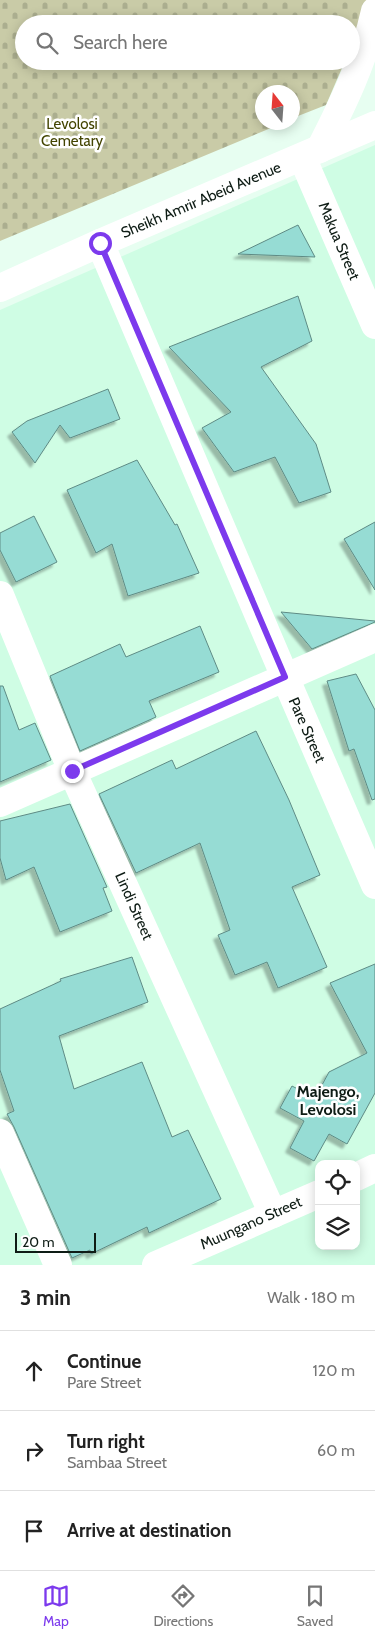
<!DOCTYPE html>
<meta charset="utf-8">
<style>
:root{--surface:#fff;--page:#f6f6f6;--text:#222;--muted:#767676;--line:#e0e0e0;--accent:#7c3aed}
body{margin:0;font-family:Cabin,sans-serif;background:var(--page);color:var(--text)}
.controls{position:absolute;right:15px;bottom:15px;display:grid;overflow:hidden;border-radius:10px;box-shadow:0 2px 12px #0003}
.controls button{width:45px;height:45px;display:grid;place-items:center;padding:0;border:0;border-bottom:1px solid var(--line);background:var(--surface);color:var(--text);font:25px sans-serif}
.compass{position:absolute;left:255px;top:85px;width:45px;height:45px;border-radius:50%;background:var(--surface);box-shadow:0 2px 12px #0003;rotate:343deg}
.scale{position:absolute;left:15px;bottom:12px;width:81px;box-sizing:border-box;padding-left:5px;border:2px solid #0e1c15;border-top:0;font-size:14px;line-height:18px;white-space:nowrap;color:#0e1c15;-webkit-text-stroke:4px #fff;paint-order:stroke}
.stop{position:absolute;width:15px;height:15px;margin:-11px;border:4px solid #7c3aed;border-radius:50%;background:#fff}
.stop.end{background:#7c3aed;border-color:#fff;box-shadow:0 1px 5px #0008}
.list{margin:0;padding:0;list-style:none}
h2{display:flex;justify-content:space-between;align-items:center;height:65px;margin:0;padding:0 20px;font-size:21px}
h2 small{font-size:16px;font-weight:400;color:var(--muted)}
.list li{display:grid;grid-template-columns:32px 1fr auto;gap:15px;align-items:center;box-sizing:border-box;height:80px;padding:0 20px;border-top:1px solid var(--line)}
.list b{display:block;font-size:19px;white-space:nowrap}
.list p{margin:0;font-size:16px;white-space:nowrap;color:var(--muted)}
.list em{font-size:16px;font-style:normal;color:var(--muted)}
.icon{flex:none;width:28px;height:28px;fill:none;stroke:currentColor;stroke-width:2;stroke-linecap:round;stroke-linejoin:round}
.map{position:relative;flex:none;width:375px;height:1265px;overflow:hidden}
.search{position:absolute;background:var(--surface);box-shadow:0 2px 12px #0003;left:15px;right:15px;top:15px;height:55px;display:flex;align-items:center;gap:12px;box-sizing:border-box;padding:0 18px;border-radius:28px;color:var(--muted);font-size:19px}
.sheet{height:305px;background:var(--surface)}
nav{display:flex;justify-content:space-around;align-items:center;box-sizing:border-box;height:70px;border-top:1px solid var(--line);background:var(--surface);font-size:14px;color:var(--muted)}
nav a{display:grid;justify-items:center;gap:2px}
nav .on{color:var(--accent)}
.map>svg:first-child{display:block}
.built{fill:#cffde4;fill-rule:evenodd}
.cemetery{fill:url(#cemetery-stones)}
.building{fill:#96dcd4;stroke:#5f8b85;filter:url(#shadow)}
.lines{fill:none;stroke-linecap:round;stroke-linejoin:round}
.minor{stroke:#fff;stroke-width:28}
.route{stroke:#7c3aed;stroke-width:6}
.labels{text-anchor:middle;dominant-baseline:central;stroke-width:5;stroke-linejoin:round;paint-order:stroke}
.park-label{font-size:15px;fill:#434401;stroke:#fff}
.street-label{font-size:15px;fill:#0e1c15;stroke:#fff}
.neighbourhood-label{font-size:16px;font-weight:bold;fill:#0e1c15;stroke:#fff}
</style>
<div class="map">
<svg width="375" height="1265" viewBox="0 0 375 1265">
<defs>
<pattern id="cemetery-stones" width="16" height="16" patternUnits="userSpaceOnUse" patternTransform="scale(1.25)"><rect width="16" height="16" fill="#c9cba7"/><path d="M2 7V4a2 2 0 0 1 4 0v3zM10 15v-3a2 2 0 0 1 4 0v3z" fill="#abae8f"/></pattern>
<filter id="shadow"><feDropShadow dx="-4.5" dy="4.5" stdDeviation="1" flood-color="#0004"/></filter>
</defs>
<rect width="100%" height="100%" fill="#e7fef1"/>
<path class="built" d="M375,145V1265H0V310ZM319,1164H356V1246H319Z"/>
<polygon class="cemetery" points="0,0 371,0 351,46 351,24 24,24 24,61 345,61 326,105 293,118 292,92 262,92 262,122 283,123 0,241"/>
<g class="building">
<polygon points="298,225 315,257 238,254"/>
<polygon points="298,296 312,341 261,367 316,444 331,492 299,503 275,457 234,472 202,428 231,412 169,347"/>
<polygon points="108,389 120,419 70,438 60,425 35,463 12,432 27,421"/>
<polygon points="137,460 175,525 177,524 199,573 128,596 112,544 96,553 67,490"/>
<polygon points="34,516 57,562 16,582 0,550 0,533"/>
<polygon points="375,522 375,590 344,539"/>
<polygon points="281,612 375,621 375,622 312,649"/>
<polygon points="200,626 219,672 149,701 156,717 80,751 50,676 120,644 126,657"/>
<polygon points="356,674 375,710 375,799 372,800 354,749 349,751 327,681"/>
<polygon points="0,686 3,686 19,730 35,723 51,760 0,782"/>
<polygon points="256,731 289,800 320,875 292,887 327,967 278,988 267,962 235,975 218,935 230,930 200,843 136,873 99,794 172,760 176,769"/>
<polygon points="70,804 107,887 103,888 112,911 60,932 34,867 6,880 0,858 0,821"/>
<polygon points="132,957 148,1002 59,1036 74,1089 142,1062 172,1137 188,1130 221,1199 149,1233 147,1227 91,1254 90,1250 72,1258 14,1127 7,1114 14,1111 0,1070 0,1009 61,981 60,979"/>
<polygon points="375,964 375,1093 347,1144 329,1134 314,1161 290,1148 304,1121 280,1108 292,1086 315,1098 329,1072 367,1053 330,983"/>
</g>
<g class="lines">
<g class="minor">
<path d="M320,149C343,104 364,61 375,11"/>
<polyline points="302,157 375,325"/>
<polyline points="100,243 285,677 375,885"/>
<polyline points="0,288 100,243 375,125"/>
<polyline points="0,595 72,771 273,1214"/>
<polyline points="0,803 375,638"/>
<polyline points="0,1133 58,1265"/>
<polyline points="356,1177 375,1168"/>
<polyline points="156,1265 319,1194"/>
</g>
</g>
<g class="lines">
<polyline class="route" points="72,771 285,677 100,243"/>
</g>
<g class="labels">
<g class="park-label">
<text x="72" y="124">Levolosi<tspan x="72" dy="17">Cemetary</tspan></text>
</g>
<g class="street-label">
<text transform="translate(201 200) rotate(-23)">Sheikh Amrir Abeid Avenue</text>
<text transform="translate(339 241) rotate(67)">Makua Street</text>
<text transform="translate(307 730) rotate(66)">Pare Street</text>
<text transform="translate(134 906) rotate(66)">Lindi Street</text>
<text transform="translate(251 1223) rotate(-24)">Muungano Street</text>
</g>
<g class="neighbourhood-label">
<text x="328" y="1091">Majengo,<tspan x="328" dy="18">Levolosi</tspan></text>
</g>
</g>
</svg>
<div class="controls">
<button><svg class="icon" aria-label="locate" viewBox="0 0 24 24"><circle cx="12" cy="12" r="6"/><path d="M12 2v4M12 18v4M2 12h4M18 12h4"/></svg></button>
<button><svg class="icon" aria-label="layers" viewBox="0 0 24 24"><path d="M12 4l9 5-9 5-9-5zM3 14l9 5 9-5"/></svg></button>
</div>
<svg class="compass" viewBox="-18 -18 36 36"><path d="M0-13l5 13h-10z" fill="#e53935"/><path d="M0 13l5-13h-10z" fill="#767676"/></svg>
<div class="scale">20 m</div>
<div class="stop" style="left:100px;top:243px"></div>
<div class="stop end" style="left:72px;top:771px"></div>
<div class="search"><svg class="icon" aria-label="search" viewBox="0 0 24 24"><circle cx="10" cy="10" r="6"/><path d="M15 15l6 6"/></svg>Search here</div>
</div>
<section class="sheet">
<h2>3 min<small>Walk · 180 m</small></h2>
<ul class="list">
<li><svg class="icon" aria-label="ahead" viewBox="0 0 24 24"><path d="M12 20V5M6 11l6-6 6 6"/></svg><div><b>Continue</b><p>Pare Street</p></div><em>120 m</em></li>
<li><svg class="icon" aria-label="right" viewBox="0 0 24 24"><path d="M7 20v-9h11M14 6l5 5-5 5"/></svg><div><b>Turn right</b><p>Sambaa Street</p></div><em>60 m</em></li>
<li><svg class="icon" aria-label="arrive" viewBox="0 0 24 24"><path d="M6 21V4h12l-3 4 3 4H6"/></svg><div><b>Arrive at destination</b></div></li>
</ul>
</section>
<nav>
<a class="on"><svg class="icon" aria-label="map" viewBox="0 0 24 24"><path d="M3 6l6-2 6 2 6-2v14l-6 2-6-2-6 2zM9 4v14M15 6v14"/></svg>Map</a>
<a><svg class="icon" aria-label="directions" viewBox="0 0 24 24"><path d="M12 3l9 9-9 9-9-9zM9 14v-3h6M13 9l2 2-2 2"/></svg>Directions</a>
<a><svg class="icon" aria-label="saved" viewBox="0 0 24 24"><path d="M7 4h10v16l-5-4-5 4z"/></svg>Saved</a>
</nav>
